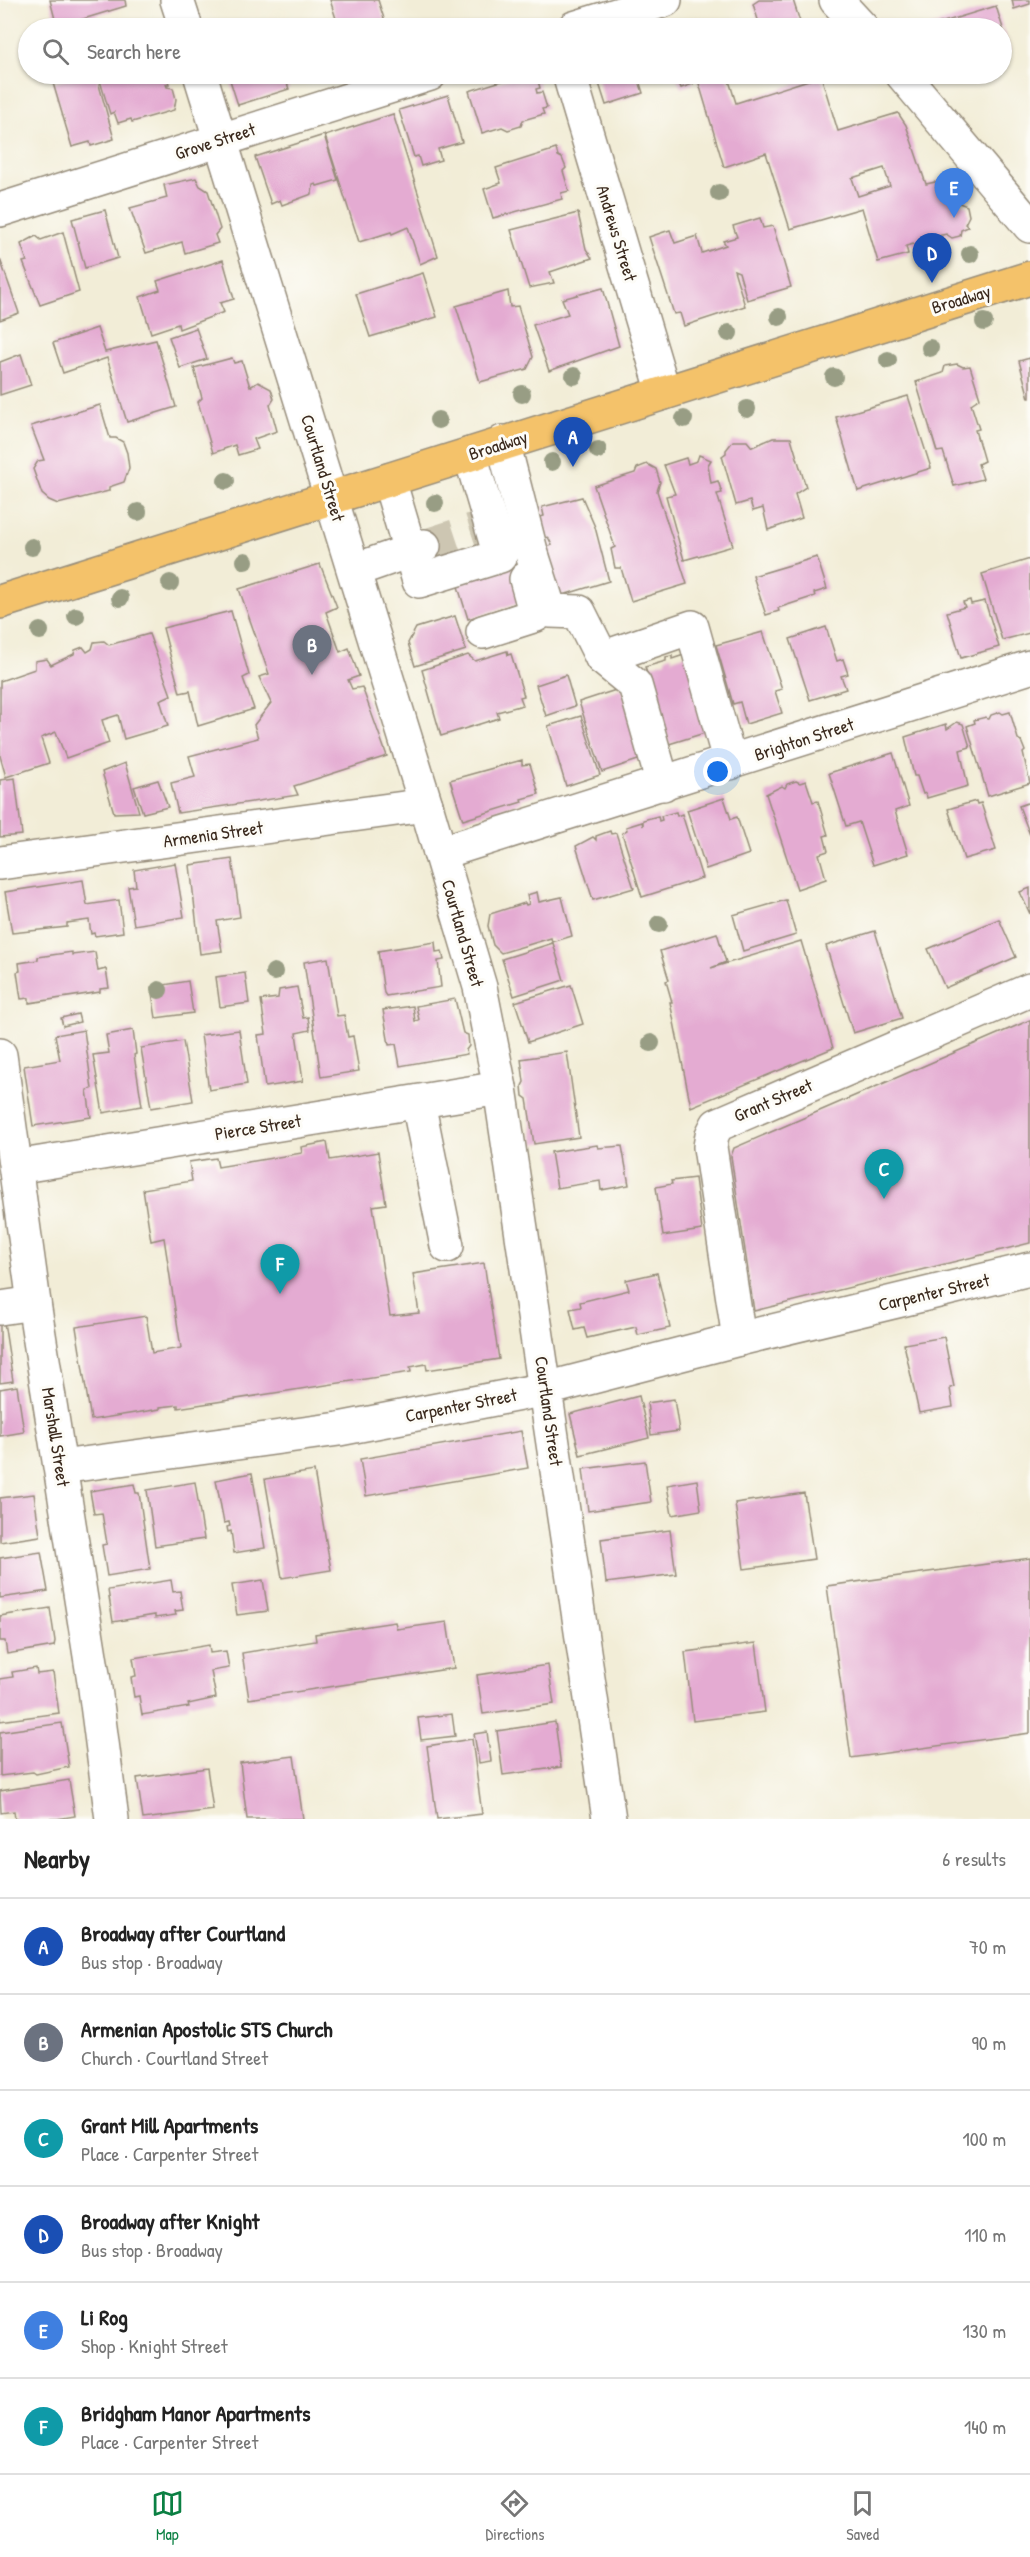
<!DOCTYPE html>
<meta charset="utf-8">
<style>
:root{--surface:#fff;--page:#f6f6f6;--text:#222;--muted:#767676;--line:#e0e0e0;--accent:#0b8043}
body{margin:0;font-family:"Patrick Hand",sans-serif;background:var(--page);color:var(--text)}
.you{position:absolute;left:718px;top:772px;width:21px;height:21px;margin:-15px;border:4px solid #fff;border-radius:50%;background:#1a73e8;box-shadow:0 0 0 9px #1a73e833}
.badge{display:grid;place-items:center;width:39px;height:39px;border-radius:50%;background:var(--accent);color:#fff;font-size:20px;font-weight:700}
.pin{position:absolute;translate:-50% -50px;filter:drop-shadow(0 2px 3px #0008)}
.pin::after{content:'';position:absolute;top:32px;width:21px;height:18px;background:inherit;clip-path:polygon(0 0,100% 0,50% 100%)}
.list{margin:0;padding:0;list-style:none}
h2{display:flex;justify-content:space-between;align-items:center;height:78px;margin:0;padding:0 24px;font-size:26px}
h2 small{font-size:20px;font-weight:400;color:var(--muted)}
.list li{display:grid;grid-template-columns:39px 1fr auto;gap:18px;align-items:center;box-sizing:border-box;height:96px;padding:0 24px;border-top:2px solid var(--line)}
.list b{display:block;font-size:22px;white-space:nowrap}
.list p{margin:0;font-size:20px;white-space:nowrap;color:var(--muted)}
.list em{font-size:20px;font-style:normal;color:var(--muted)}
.icon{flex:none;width:33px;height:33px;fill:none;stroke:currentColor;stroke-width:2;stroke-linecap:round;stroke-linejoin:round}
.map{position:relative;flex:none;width:1030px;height:1819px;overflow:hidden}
.search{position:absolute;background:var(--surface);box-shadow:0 2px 4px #0004;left:18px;right:18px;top:18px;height:66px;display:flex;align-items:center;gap:15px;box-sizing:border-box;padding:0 21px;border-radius:33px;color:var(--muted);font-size:22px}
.sheet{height:654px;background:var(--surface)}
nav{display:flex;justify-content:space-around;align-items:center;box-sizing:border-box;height:84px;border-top:2px solid var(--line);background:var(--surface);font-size:16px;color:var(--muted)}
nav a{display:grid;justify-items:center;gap:3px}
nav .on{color:var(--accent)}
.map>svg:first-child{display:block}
.building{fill:#e4abd2;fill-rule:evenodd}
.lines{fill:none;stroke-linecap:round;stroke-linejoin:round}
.minor-tunnel{stroke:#cdc6b2;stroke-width:33;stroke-dasharray:33 16;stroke-linecap:butt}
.minor-casing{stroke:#968c7a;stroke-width:36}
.major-casing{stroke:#968c7a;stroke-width:36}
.minor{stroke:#fff;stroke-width:33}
.major{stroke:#f4c26a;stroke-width:33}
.tree{fill:#989d84}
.labels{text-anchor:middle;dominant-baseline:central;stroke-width:6;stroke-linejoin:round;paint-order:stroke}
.street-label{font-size:18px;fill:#3b2a1e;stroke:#fdfcf7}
</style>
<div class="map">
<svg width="1030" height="1819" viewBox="0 0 1030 1819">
<rect width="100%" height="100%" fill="#fdfcf7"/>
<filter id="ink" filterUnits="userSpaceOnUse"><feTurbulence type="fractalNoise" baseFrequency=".0167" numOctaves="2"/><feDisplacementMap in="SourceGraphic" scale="12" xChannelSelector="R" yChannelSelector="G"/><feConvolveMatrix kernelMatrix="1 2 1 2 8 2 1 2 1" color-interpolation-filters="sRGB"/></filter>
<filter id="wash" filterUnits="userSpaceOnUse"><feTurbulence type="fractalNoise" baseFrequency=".008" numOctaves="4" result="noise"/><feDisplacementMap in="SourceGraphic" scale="24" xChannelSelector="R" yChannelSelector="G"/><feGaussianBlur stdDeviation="1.35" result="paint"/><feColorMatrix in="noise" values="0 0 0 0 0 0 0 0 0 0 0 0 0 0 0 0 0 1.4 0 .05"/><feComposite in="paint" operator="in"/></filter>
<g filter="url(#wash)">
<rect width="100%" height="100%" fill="#f2edd7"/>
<g id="blocks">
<g class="building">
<polygon points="50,0 125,0 126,6 57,27"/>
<polygon points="330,0 378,0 387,28 339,28"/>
<polygon points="759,0 793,0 802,28 754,28 760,26 753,4"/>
<polygon points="1012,0 1030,0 1030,4 1014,9"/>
<polygon points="996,6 1010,51 1002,53 1002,28 924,28"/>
<polygon points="85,74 96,74 114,139 91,146 90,142 72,147 53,83"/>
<polygon points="98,74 166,74 169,84 166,84 167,87 173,88 176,99 174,110 132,122 131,119 118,123 114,112 110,114"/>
<polygon points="228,74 284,74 289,89 238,105"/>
<polygon points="524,74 531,74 532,78 537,77 540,88 536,89 537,93 542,92 547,108 542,109 544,114 523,120 521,126 508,130 502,127 482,133 469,91"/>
<polygon points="596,74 637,74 643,93 606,105"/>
<polygon points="675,74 691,74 693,84 681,88"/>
<path d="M720,74H727L736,103L821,76L838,131L898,113L906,125L926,184L953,178L959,203L967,206L969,216L965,224L968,227L961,230L960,236L952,238L946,234L930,238L926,246L918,248L913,244L906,246L908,254L878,262L862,208L790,229L766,153L724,167L698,80ZM884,168L890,186L858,196L852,178Z"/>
<polygon points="448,95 462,142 438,149 441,160 421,166 418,156 414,157 399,110"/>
<polygon points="393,114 438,256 420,264 408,227 392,234 391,232 359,242 325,136"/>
<polygon points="324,135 338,180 317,186 316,184 313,185 312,194 282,205 280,200 271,204 255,157"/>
<polygon points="556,149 558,156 562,158 566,168 563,171 569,191 561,193 562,199 493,218 484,189 501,183 496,168"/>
<polygon points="196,178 200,186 208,191 220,229 215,235 218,243 185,253 182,242 146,253 130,208 167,198 164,185"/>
<polygon points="105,210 118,258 85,268 72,219"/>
<polygon points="578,213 586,249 592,258 550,272 554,283 529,288 511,230"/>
<polygon points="760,218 763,228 773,226 791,287 747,300 739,272 734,270 745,306 684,326 680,313 674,314 649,237 670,230 675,243 697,236 702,253 726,245 723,241 737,237 733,226"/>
<polygon points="63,232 79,292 40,305 23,262 27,261 21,244 36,236 41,240"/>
<polygon points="0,259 19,313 0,320"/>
<polygon points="223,260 234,299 220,303 224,312 179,329 178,324 151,333 140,297 160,290 157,281"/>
<polygon points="423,273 437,317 370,337 356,294"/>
<polygon points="603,288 619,346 549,371 533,325 568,314 562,299"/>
<polygon points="508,291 510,307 518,306 533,357 527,369 480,382 456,306"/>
<polygon points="97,328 105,352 156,340 176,407 127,422 107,358 63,373 53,343"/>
<polygon points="196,328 207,359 180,368 169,337"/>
<polygon points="21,354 31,385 0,395 0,362"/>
<polygon points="232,358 234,363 242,361 250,387 258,382 271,389 274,399 270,405 277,431 254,439 258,449 238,455 235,445 213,453 198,402 202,398 194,368"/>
<polygon points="1030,358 1030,398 1029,398 1019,361"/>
<polygon points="957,364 963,367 970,366 980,398 971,404 979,429 975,430 984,461 978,464 983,479 954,486 943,451 937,452 916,382 943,373 945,366"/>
<polygon points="908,396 931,468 858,491 836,417"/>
<polygon points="100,405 110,438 116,438 123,442 127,453 129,468 124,482 109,487 109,491 58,504 49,500 42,494 33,469 38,461 44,460 31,426"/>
<polygon points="773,438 791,438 806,487 795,494 802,518 768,530 763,508 753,511 750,501 736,505 722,456 726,453 726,450 733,441 747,441 752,447"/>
<polygon points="699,455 711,460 708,465 711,483 718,481 722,493 717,494 733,546 684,560 666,496 675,494 664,465 686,458 688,464 697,461"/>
<polygon points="647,464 656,469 660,482 657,491 687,584 631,601 621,568 615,568 611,549 615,547 594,486 635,473 637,468"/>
<polygon points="582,497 595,527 609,581 553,598 540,550 552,545 548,537 540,539 533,519 544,516 542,507"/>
<polygon points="817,557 827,589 814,593 815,596 778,608 779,611 766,615 753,576"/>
<polygon points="1030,559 1030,633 1002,640 982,574"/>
<polygon points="515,561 526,600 468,619 456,580"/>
<polygon points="320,564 337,607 326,612 340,652 349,648 359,676 348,680 352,689 362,687 387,756 294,786 298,795 178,813 171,783 195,777 189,756 258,738 254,725 271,703 259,677 269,674 239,589"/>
<polygon points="970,600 971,604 985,601 999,647 961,658 947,612 965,607 963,602"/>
<polygon points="231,611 249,675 243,678 254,709 198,726 190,691 180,693 163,628"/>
<polygon points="455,616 466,650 415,666 408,643 416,628"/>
<polygon points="826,627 837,661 843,659 848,674 841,676 846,689 810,700 790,639"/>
<polygon points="763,632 782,689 775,691 782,713 746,724 740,702 733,704 716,645"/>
<polygon points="149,634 171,695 160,700 168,726 124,739 118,715 102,720 109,743 66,758 56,732 41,738 49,763 6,777 0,756 0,681 35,669 35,661 47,659 51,665 74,654 75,650 83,647 87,652 92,649 94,642 104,641 109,645"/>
<polygon points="507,651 508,655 511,654 524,696 520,697 523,705 497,712 499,718 441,736 422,670 468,655 475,661"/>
<polygon points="687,654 711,731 669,744 645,667 666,661 666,657 672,656 672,659"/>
<polygon points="566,675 575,706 546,716 536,685"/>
<polygon points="622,688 644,758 602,772 579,702"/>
<polygon points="1000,712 1003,714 1010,712 1018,739 1021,741 1025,751 1023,753 1030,783 988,796 967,726 975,723 974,720 986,717 987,719 989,719 991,715"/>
<polygon points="581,716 600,775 566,786 548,726"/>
<polygon points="957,722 963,724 970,747 960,750 968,786 927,798 926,793 923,794 917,776 914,776 905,737 946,724 947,729"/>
<polygon points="893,753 909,806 895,811 908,854 873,865 859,822 846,826 829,773"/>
<polygon points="522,760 522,765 530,764 539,794 521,799 522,802 463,820 450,780"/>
<polygon points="125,763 139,812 114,813 102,772"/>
<polygon points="15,778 22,835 0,837 0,780"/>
<polygon points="158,780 168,807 143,813 134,787"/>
<polygon points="796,781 800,783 806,781 813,802 818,801 828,835 824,836 828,851 819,854 826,879 797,889 766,794 782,786 785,788 787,784"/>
<polygon points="724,798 731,819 737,817 749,854 706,869 687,810"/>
<polygon points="976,801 977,804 981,803 996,850 964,859 948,809"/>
<polygon points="1030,802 1030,835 1019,806"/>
<polygon points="676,812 677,816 682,814 702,878 642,897 622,833 627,830 626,827 642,822 643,826 643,820 658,816 659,821 662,820 661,816"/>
<polygon points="610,831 611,834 616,833 634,888 593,900 576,846 593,837 596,840 596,836"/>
<polygon points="232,859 240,917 217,921 222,951 200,954 190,865"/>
<polygon points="175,863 184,917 134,925 128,887 136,886 134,870"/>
<polygon points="83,880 87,905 119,900 123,932 95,936 94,933 91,934 89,920 67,923 67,927 12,933 5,892"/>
<polygon points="1030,888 1030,914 1020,892"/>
<polygon points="537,892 539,902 562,897 572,936 552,942 551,938 501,953 493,945 488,926 490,914 525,903 526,905 529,904 527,895"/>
<polygon points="786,900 796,935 743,951 733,915"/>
<polygon points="999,919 1016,957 945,988 928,949"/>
<polygon points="875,931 902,1018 853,1033 826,946"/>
<polygon points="717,933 726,962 711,968 801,941 833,1048 691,1107 670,1002 672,1002 666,981 669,980 660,951"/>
<polygon points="435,942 436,952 442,951 444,960 438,961 441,987 386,996 384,993 378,951"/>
<polygon points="553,943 564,980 514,996 502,959"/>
<polygon points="72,952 72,955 95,952 98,971 106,969 109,988 100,989 100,992 29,1003 29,998 21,999 17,972 20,971 19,963 38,960 38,957"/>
<polygon points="328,958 337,1016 344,1015 348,1037 353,1036 359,1071 321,1077 304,962"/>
<polygon points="245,973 249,1003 220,1007 216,977"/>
<polygon points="188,981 193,1013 156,1018 151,987"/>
<polygon points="571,985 583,1024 528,1042 515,1002"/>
<polygon points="297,987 303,1018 308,1017 310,1030 296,1033 303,1081 265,1087 258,1035 266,1034 261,1000 278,998 279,990"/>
<polygon points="455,999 463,1033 468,1035 469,1046 466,1050 467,1054 400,1066 396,1044 389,1045 383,1010 413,1006 415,1021 419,1020 416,1006"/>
<polygon points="78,1014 80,1022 63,1026 61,1018"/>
<polygon points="1030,1020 1030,1243 754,1311 731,1156 734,1148"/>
<polygon points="84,1030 92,1089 87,1090 91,1117 33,1126 24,1066 60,1060 55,1035"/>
<polygon points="133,1030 136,1054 134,1055 142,1106 103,1113 93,1055 109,1053 106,1035"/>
<polygon points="239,1030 247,1084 209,1090 201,1035"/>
<polygon points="183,1041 193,1101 151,1108 141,1048"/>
<polygon points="567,1052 579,1137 534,1144 527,1099 523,1096 522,1086 524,1082 521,1059"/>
<polygon points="327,1142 330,1160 378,1152 386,1204 373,1206 390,1316 419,1313 413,1274 484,1263 499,1359 427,1370 426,1364 410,1367 411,1372 178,1408 178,1405 160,1407 160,1409 91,1420 76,1327 146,1316 152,1353 181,1348 164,1238 151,1241 143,1189 192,1181 189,1162 216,1158 218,1167 302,1153 301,1147"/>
<polygon points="597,1145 598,1148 622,1146 629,1185 601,1190 600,1181 557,1188 551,1152"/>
<polygon points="695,1178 702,1230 663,1236 656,1187 672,1184 671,1181"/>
<polygon points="657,1273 670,1328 638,1335 636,1327 587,1338 584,1328 575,1330 570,1309 581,1307 580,1302 629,1290 626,1280"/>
<polygon points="0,1322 4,1322 13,1381 0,1383"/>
<polygon points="944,1337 954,1387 950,1388 953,1407 919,1413 904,1344"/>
<polygon points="17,1386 24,1432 0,1436 0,1389"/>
<polygon points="639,1396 649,1438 580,1455 570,1414"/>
<polygon points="674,1399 679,1431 651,1435 647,1403"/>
<polygon points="521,1431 528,1468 366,1496 360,1459"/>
<polygon points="645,1461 651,1502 588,1511 583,1469"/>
<polygon points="314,1471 331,1570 282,1578 265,1479"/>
<polygon points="252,1473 265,1548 234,1553 231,1531 228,1532 227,1527 230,1526 229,1522 224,1523 216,1480"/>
<polygon points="697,1480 701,1510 672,1515 667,1485"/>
<polygon points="195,1482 204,1539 155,1546 147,1490"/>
<polygon points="134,1484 136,1493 139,1493 150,1569 107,1576 102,1545 107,1544 102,1513 94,1514 90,1491"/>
<polygon points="804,1493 814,1559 744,1569 735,1503"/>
<polygon points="34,1494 40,1536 0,1542 0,1498"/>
<polygon points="670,1530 676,1574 606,1583 601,1539"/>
<polygon points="41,1552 48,1591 0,1598 0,1558"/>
<polygon points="1030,1558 1030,1733 851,1758 827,1586"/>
<polygon points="171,1580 173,1592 180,1591 183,1610 175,1611 176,1615 155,1618 155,1615 113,1622 108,1590"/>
<polygon points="263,1580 268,1611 237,1615 232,1585"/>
<polygon points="50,1608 55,1641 54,1646 7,1654 5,1641 0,1641 0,1616"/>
<polygon points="395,1622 397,1629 447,1622 454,1668 249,1699 242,1653 316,1641 315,1634"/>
<polygon points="756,1643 765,1712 693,1721 685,1652"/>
<polygon points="209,1645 210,1653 226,1651 229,1668 211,1671 216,1698 188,1704 189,1707 142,1715 139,1696 134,1697 131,1677 136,1676 133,1658"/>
<polygon points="548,1665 554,1704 483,1714 477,1675"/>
<polygon points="36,1668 37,1674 53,1672 59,1713 0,1721 0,1679 13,1677 12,1672"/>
<polygon points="452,1714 455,1736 421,1740 418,1718"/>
<polygon points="555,1722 561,1767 503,1775 497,1731"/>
<polygon points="62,1723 69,1767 36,1774 33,1772 0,1776 0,1732"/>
<polygon points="487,1732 491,1761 479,1763 474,1734"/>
<polygon points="472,1739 482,1814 437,1819 427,1746"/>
<polygon points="294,1756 303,1819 247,1819 240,1763"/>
<polygon points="207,1768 213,1810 143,1819 137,1778"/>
<polygon points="69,1780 75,1816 57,1819 15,1819 14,1811 1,1813 0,1791"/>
</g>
</g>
</g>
<g filter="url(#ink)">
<use href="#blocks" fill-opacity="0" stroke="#968c7a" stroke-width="1.5"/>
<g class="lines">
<polyline class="minor-tunnel" points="424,546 475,529"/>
<g class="minor-casing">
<g id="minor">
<polyline points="177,0 186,28"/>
<polyline points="836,0 862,28"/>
<polyline points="574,28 665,0"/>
<polyline points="200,74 426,805 480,987 500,1088 609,1819"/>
<polyline points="569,74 664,393"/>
<polyline points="902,74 1030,226"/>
<polyline points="0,210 430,74"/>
<polyline points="503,442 531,551 550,611 579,612 602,658 635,685 663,784"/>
<polyline points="389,480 419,581 500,556 470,454"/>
<polyline points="355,570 424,546"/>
<polyline points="483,632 536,615 526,579"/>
<polyline points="602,658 692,627 730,763"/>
<polyline points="440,853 1030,667"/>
<polyline points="0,863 426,805"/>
<polyline points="0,1055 34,1303 94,1681 112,1819"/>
<polyline points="418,1102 447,1246"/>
<polyline points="16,1167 500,1088"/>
<polyline points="0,1308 34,1303"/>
<polyline points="739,1339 710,1147 712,1135 717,1125 1030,990"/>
<polyline points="61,1467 339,1429 546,1389 739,1339 1030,1269"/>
</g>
</g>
<g class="major-casing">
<polyline id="major" points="0,602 1030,278"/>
</g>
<use href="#minor" class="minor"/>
<use href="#major" class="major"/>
</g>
<g class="tree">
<circle cx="719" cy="193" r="9"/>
<circle cx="970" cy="254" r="9"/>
<circle cx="779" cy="317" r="9"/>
<circle cx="984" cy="322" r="9"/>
<circle cx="729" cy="333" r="9"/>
<circle cx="930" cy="348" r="9"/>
<circle cx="888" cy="360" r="9"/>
<circle cx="574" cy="376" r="9"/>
<circle cx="834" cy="377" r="9"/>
<circle cx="522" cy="394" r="9"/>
<circle cx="747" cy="409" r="9"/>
<circle cx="684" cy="419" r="9"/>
<circle cx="438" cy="420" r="9"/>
<circle cx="598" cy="450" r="9"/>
<circle cx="552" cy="462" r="9"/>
<circle cx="226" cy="481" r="9"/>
<circle cx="435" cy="503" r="9"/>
<circle cx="138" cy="512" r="9"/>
<circle cx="32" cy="547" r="9"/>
<circle cx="245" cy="561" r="9"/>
<circle cx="170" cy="583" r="9"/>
<circle cx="120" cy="598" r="9"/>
<circle cx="76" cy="616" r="9"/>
<circle cx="40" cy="631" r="9"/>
<circle cx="659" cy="924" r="9"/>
<circle cx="274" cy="972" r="9"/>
<circle cx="159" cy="990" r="9"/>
<circle cx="651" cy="1043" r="9"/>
</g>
</g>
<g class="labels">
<g class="street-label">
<text transform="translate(215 141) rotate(-18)">Grove Street</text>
<text transform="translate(617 233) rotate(73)">Andrews Street</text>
<text transform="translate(961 299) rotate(-17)">Broadway</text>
<text transform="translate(498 445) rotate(-18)">Broadway</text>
<text transform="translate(323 468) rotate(73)">Courtland Street</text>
<text transform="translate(804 739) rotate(-18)">Brighton Street</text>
<text transform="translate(213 834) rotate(-8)">Armenia Street</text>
<text transform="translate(463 933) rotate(74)">Courtland Street</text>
<text transform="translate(773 1100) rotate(-23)">Grant Street</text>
<text transform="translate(258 1127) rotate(-9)">Pierce Street</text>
<text transform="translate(934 1292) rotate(-13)">Carpenter Street</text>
<text transform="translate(461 1405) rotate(-11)">Carpenter Street</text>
<text transform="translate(549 1411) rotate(82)">Courtland Street</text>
<text transform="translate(56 1437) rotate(81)">Marshall Street</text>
</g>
</g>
</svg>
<div class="you"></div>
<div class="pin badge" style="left:573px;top:467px;background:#1a4fb4">A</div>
<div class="pin badge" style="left:312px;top:675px;background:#6b7280">B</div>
<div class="pin badge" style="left:884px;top:1199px;background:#0f9aa8">C</div>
<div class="pin badge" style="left:932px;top:283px;background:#1a4fb4">D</div>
<div class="pin badge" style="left:954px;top:218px;background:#3f7fe0">E</div>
<div class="pin badge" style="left:280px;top:1294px;background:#0f9aa8">F</div>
<div class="search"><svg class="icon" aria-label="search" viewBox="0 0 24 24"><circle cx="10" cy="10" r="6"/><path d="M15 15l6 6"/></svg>Search here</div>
</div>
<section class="sheet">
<h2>Nearby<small>6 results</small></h2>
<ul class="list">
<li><span class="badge" style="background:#1a4fb4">A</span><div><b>Broadway after Courtland</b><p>Bus stop · Broadway</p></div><em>70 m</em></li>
<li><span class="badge" style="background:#6b7280">B</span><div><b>Armenian Apostolic STS Church</b><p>Church · Courtland Street</p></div><em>90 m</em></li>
<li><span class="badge" style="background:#0f9aa8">C</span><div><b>Grant Mill Apartments</b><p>Place · Carpenter Street</p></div><em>100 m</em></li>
<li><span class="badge" style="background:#1a4fb4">D</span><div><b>Broadway after Knight</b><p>Bus stop · Broadway</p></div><em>110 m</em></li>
<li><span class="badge" style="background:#3f7fe0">E</span><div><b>Li Rog</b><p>Shop · Knight Street</p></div><em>130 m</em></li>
<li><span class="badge" style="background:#0f9aa8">F</span><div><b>Bridgham Manor Apartments</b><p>Place · Carpenter Street</p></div><em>140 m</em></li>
</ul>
</section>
<nav>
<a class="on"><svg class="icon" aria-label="map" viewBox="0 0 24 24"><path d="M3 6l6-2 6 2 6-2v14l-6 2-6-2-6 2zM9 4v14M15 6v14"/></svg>Map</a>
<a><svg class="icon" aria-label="directions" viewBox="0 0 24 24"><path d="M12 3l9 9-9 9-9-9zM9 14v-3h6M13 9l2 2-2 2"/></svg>Directions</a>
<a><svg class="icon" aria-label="saved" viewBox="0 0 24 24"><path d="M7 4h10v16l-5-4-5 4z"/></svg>Saved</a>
</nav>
